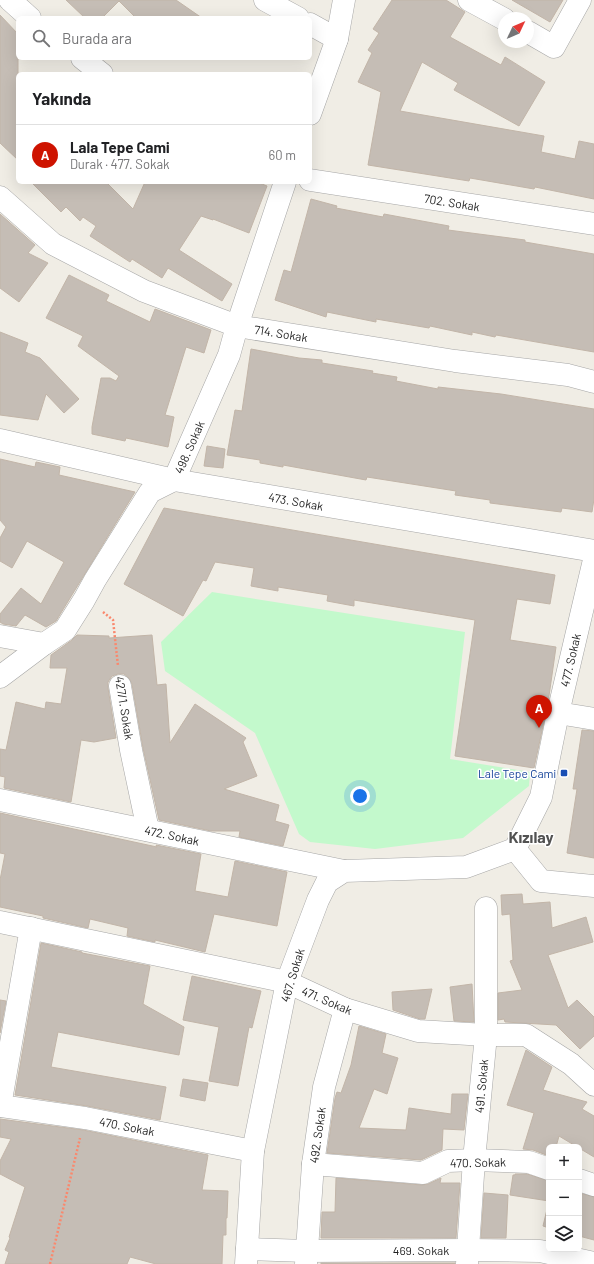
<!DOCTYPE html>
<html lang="tr">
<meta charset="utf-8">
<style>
:root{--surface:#fff;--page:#f6f6f6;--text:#202124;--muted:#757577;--line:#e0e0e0;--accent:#ce1300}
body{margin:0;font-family:Barlow,sans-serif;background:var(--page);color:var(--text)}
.controls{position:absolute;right:12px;bottom:12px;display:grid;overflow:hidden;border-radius:6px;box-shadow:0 4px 16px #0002}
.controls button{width:36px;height:36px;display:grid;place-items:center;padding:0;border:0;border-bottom:1px solid var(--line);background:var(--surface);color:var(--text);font:20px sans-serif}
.compass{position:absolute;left:498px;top:12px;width:36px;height:36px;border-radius:50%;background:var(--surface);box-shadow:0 4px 16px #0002;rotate:46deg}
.you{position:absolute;left:360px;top:796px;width:14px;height:14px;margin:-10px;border:3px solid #fff;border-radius:50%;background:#1a73e8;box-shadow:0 0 0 6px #1a73e833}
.badge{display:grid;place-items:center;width:26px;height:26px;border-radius:50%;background:var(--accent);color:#fff;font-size:13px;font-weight:700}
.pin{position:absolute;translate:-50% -33px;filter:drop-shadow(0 1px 2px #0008)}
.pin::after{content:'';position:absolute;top:21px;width:14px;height:12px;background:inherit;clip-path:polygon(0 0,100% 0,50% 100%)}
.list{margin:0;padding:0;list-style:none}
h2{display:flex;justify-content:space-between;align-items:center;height:52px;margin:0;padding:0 16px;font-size:17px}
h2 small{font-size:13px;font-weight:400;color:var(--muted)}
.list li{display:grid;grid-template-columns:26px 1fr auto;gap:12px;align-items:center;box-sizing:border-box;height:60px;padding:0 16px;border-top:1px solid var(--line)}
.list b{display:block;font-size:15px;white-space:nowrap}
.list p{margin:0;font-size:13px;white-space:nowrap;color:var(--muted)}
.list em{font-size:13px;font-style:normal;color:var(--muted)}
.icon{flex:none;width:22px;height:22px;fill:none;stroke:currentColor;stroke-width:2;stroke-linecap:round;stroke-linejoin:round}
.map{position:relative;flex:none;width:594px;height:1264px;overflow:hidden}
.search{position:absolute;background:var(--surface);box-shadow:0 4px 16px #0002;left:16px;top:16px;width:296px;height:44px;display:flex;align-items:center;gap:10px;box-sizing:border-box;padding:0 14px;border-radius:6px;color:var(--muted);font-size:15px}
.panel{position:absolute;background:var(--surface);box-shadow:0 4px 16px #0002;left:16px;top:72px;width:296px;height:112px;border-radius:6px}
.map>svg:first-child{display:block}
.park{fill:#c3f9cc}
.building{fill:#c5bdb5;stroke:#c2b5a8}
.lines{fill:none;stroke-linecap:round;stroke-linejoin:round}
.minor-casing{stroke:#a6a6a6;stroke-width:23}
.path{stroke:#fa886d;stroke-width:2.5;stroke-dasharray:2 2;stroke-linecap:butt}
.minor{stroke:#fff;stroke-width:22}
.transit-dot{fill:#1a4fb4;stroke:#fff;stroke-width:1.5}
.labels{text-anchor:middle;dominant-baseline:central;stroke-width:3;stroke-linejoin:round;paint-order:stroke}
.street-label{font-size:12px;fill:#1f1f1f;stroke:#fff}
.transit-label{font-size:12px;fill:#164399;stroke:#fff;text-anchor:end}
.district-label{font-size:16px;font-weight:bold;fill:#525252;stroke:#fff}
</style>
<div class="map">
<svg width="594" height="1264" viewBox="0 0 594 1264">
<rect width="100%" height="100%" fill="#f0ede5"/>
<polygon class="park" points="212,592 465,632 450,759 530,772 529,786 463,838 375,849 310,842 299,834 255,733 165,671 161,642"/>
<g class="building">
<polygon points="66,0 176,0 202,18 136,18 119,1 102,18 85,18"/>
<polygon points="392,0 446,0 465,12 450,37 501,65 505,57 545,82 519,126 454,90 458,83 422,62 400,111 544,136 541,152 575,159 579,141 594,144 594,199 535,187 534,189 470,178 469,181 368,165 381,92 358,82 372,53 368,50 379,33 373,29"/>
<polygon points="512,0 563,0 550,22"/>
<polygon points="0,15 18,34 18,160 0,143"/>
<polygon points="31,182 106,182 133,209 145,182 257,182 267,186 249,233 213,219 213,220 201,216 179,250 232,284 222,301 168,268 162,278 132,259 130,262 90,236 96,226 83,217 80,221 66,207 61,212"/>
<polygon points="311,199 337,206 336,208 383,217 384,214 449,226 448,230 525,240 525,242 594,254 594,352 496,335 495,337 472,332 472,335 430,326 429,328 376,319 376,322 327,312 326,317 275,300 284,270 291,272"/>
<polygon points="0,214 35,245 28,253 48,263 19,302 0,288"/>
<polygon points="69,275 109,295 106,301 150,322 155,309 211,330 204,353 186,347 165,415 174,417 168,447 126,438 125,441 92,434 92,427 101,378 110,378 116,381 119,376 78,346 83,336 46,318"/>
<polygon points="0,332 28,343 25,352 40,358 79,399 64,413 46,394 38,420 0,415"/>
<polygon points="251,349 299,358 322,360 322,363 373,371 372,373 397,377 396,381 438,389 438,387 501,394 594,409 594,499 592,512 562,508 561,512 490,503 490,500 455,495 456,491 367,477 366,480 283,465 283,467 260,463 260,460 227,455 235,410 242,411"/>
<polygon points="207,446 225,449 223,468 204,466"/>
<polygon points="0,459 35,467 36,462 60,467 59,475 135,492 56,621 46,627 25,615 16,626 3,624 0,622 0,614 21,588 41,604 64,562 27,541 12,568 0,561 0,538 6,527 0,520"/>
<polygon points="164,508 555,575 550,604 517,599 510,640 556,647 548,703 534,768 455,756 475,620 354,600 354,606 327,601 328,595 278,587 278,591 251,586 254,568 215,562 206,581 203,580 183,616 124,584"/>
<polygon points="77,635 109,636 109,638 152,635 157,685 166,684 170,743 195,704 246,738 243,742 257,776 224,789 279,805 275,821 289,825 283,846 239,837 240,831 211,831 159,820 143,748 132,684 129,678 124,674 118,674 112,676 108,682 108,688 116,738 94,742 81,740 71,802 4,788 5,777 0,776 0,749 6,750 16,702 45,709 46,702 61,704 67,668 50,668 51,655 72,640"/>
<polygon points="582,730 594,731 594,858 567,853 577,789 573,789"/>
<polygon points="0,813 157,847 156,845 201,854 195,891 228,897 235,861 287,872 277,926 214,914 205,952 155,940 155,942 127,936 128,928 90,919 88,928 43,918 43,916 0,907 0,880 5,854 0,853"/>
<polygon points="522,894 523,904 550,902 552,928 586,917 593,942 548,955 568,1008 577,1000 594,1017 594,1036 580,1049 556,1025 505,1022 504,1019 498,1020 498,993 522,990 510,961 513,960 510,914 502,915 501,895"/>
<polygon points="41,943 82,952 82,953 150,966 143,1004 184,1027 179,1055 58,1032 51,1067 166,1087 160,1120 87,1106 15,1095"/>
<polygon points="192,976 261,991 252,1028 249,1027 238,1086 209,1081 219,1027 183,1020"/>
<polygon points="472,984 474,1022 454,1021 450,987"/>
<polygon points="432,989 425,1019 420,1019 393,1010 392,992"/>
<polygon points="0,1000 6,1001 0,1033"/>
<polygon points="359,1026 386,1034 382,1053 398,1058 387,1094 374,1089 359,1128 406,1130 409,1108 451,1114 452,1094 468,1094 464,1130 443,1129 442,1150 421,1160 327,1153 335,1098 337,1092 341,1093 351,1065"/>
<polygon points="526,1050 552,1067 543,1090 587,1102 582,1109 594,1116 594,1157 559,1136 556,1147 549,1147 549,1156 533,1150 523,1149 534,1113 507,1105"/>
<polygon points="183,1079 208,1083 205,1101 180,1096"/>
<polygon points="0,1119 83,1130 208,1155 202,1190 228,1191 227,1218 226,1218 226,1235 223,1235 222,1264 156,1264 130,1257 127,1264 5,1264 9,1252 5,1250 10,1238 9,1237 25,1187 0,1174 0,1161 11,1139 0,1137"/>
<polygon points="515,1174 527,1174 549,1181 549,1228 543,1226 549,1201 510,1195 513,1175 515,1175"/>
<polygon points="336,1178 422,1185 428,1184 441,1178 440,1183 460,1183 456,1238 321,1238 322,1212 335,1212"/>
<polygon points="484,1193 508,1195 506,1238 481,1238"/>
<polygon points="579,1193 594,1197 594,1240 579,1236"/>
<rect x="321" y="1263" width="134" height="1"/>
</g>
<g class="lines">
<g class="minor-casing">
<g id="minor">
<polyline points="10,0 30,18"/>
<polyline points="265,0 298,18"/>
<polyline points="469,0 504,19"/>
<polyline points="310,24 337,39"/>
<polyline points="528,32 554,47 580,0"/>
<polyline points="82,58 102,74"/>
<polyline points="310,114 337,39 344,0"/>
<polyline points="310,180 594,224"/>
<polyline points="0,197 53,244 144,291 237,326 455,361 568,375 594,382"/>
<polyline points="0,440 174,480 594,551"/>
<polyline points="0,636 44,644"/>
<polyline points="0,677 44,644 65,630 84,600 95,580 150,492 174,480 229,355 237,326 285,182"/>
<polyline points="120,686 131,750 148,830"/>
<polyline points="558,713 594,719"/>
<polyline points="0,800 344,871"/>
<polyline points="515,849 541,797 558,713 594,560"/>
<polyline points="515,849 541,881 594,886"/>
<polyline points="0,922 287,982 345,1009 418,1031 486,1035 526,1035 571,1064 594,1085"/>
<polyline points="0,1106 85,1118 253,1151"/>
<polyline points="0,1106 31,928"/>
<polyline points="313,1164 423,1173 448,1161 474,1160 529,1162 549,1169"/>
<polyline points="579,1180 594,1185"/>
<polyline points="247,1249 306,1251 468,1250 540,1251 594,1263"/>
<polyline points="246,1264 253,1151 287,982 318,900 327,882 344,871 466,867 515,849"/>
<polyline points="306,1264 313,1164 324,1087 345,1009"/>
<polyline points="467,1264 474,1160 486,1035 486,908"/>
</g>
</g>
<g class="path">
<polyline points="103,612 113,620 118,666"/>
<polyline points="50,1264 80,1138"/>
</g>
<use href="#minor" class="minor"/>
</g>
<rect class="transit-dot" x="560" y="769" width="8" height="8" rx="2"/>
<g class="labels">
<g class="street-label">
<text transform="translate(452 202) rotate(9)">702. Sokak</text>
<text transform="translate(281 333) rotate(9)">714. Sokak</text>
<text transform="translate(189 447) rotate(-66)">498. Sokak</text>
<text transform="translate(296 501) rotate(10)">473. Sokak</text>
<text transform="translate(570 660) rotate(-77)">477. Sokak</text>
<text transform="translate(125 708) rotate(81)">427/1. Sokak</text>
<text transform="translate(172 835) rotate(12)">472. Sokak</text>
<text transform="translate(292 975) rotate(-73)">467. Sokak</text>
<text transform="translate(327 1000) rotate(23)">471. Sokak</text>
<text transform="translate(481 1086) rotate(-85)">491. Sokak</text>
<text transform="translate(127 1126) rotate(11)">470. Sokak</text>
<text transform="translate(317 1135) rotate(-82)">492. Sokak</text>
<text transform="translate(478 1162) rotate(-1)">470. Sokak</text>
<text x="421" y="1250">469. Sokak</text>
</g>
<g class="transit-label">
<text x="556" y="773">Lale Tepe Cami</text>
</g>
<g class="district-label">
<text x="531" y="836">Kızılay</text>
</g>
</g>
</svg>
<div class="controls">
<button>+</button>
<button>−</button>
<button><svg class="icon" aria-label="layers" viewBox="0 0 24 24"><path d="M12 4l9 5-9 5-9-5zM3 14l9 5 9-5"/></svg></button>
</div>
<svg class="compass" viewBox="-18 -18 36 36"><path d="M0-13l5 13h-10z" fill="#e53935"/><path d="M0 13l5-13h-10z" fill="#757577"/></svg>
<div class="you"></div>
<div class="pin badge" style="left:539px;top:728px">A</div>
<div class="search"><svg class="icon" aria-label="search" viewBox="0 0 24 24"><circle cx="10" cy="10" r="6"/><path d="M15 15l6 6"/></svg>Burada ara</div>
<section class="panel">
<h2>Yakında<small></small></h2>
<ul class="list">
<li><span class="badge">A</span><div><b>Lala Tepe Cami</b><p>Durak · 477. Sokak</p></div><em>60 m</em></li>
</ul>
</section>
</div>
